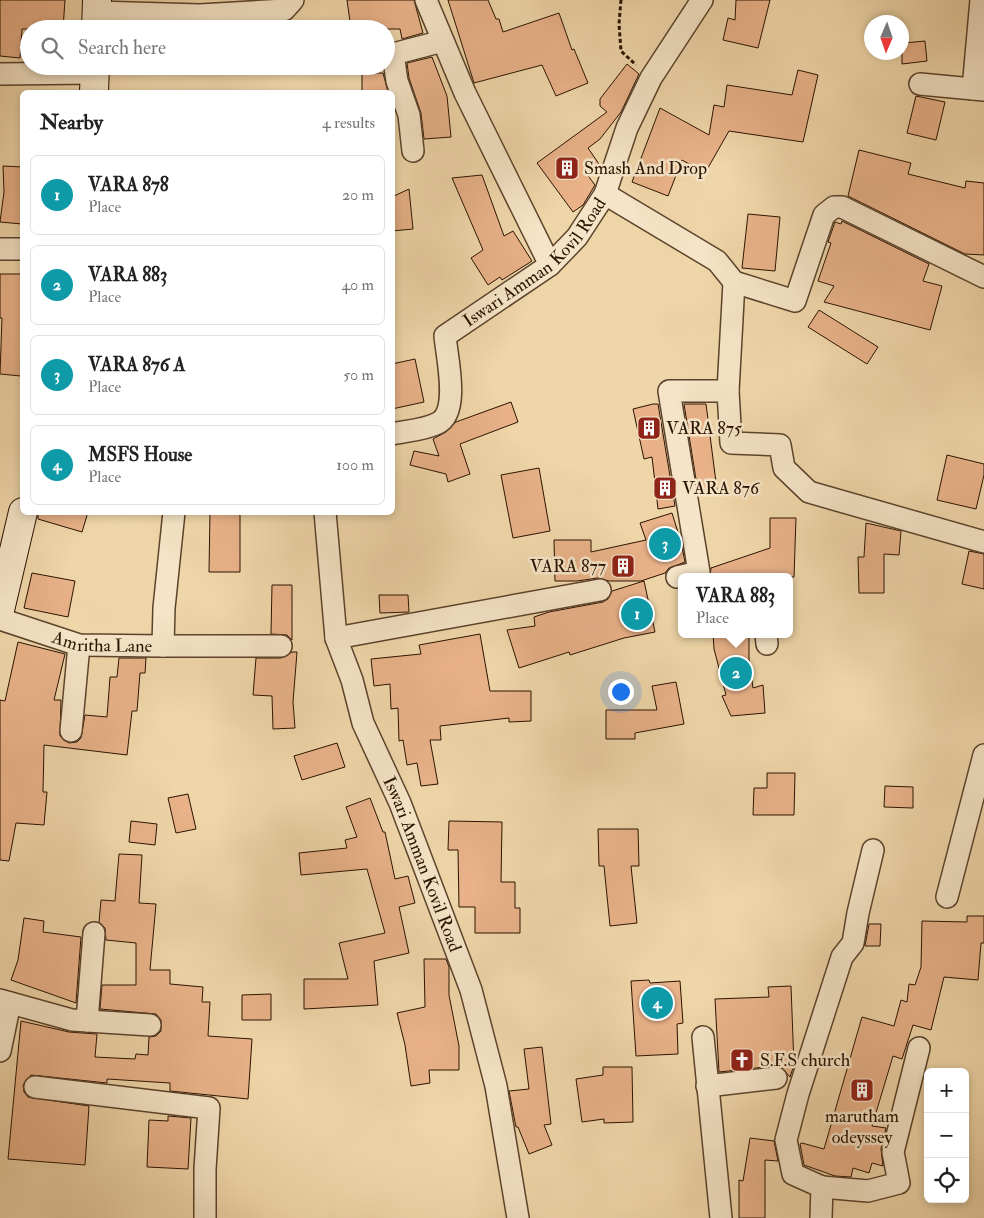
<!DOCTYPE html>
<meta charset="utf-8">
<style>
:root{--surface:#fff;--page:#f6f6f6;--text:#222;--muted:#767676;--line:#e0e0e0;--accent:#8f2418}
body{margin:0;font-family:"IM FELL Double Pica",serif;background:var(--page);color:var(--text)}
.controls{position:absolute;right:15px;bottom:15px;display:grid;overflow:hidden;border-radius:8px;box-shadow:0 2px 8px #0003}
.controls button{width:45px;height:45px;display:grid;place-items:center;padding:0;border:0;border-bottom:1px solid var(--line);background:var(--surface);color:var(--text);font:25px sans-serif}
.compass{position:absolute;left:864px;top:15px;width:45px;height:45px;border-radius:50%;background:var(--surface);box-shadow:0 2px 8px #0003;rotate:182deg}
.you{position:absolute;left:620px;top:691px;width:18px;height:18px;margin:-12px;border:4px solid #fff;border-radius:50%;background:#1a73e8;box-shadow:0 0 0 8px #1a73e833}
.badge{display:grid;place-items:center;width:32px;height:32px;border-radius:50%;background:var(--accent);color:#fff;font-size:16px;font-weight:700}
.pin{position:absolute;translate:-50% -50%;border:2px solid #fff;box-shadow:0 1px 5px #0006}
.popup{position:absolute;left:678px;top:573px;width:115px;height:65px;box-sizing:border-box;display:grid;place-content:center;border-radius:8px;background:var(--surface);filter:drop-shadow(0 1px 4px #0005);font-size:16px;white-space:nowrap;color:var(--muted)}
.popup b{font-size:19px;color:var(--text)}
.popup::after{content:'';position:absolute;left:50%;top:100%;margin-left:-10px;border:10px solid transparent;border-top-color:var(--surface)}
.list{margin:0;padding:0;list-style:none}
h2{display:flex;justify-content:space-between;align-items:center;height:65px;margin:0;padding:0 20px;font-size:21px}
h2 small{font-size:16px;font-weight:400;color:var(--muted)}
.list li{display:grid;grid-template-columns:32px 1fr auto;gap:15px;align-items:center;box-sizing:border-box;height:80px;margin:0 10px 10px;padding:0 10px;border:1px solid var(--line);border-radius:8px}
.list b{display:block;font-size:19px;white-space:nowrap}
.list p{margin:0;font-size:16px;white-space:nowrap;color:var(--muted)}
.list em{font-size:16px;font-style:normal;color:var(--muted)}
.icon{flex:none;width:28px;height:28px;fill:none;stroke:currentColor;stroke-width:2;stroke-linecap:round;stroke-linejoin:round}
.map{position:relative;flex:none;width:984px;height:1218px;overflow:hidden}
.search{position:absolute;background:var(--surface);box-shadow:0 2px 8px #0003;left:20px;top:20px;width:375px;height:55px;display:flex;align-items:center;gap:12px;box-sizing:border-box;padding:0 18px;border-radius:28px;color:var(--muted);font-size:19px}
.panel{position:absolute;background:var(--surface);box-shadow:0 2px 8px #0003;left:20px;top:90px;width:375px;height:425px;border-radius:8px}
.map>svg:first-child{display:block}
.building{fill:#e9b289;stroke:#2a1201}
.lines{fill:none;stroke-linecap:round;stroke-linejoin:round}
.street-casing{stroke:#5b432b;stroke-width:24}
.secondary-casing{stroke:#2a1201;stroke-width:30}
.path{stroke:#2a1201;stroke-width:3;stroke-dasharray:4 2.5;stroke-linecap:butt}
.street{stroke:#f5e4c7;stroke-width:21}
.secondary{stroke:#f5e4c7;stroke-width:28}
.labels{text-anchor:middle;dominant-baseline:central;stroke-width:5;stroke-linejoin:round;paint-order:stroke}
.poi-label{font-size:18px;fill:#2a1201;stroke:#f5e4c7;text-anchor:start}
.street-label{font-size:18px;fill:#2a1201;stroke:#f5e4c7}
</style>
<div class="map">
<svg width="984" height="1218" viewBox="0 0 984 1218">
<rect width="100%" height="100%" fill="#efd6a9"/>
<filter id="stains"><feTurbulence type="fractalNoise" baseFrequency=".004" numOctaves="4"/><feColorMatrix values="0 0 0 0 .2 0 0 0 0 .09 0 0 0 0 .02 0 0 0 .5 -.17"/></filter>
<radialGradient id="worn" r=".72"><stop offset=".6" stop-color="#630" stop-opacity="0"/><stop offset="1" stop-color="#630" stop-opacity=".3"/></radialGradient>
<g class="building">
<polygon points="0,0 65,0 63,29 22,29 20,58 0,56"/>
<polygon points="347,0 414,0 423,33 402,39 400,29 351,29"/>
<polygon points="448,0 488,0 496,19 499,19 503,32 559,13 572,50 574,49 588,83 556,96 542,65 474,83"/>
<polygon points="736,0 770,0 758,48 723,40 728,18 735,20"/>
<polygon points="925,41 927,61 902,64 902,47 904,46 904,43"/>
<polygon points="432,57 447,96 451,137 424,139 421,113 409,78 407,63"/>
<polygon points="627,64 639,74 621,112 600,139 588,148 599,164 586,173 595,185 583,205 573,212 537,163 607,112 600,106 600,99"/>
<polygon points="798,70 818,75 803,142 729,131 705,173 682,160 668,196 632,182 660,108 709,135 714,105 724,107 727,85 792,95"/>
<polygon points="362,73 383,73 388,92 362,92"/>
<polygon points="916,96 945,102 936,140 907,133"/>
<polygon points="859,150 911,163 908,174 965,188 966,181 984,183 984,255 965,254 848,196"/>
<polygon points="3,166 22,167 22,224 0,222 4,192"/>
<polygon points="482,175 504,236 513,231 532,261 502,280 500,277 488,285 471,258 483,250 452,178"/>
<polygon points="409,189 413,229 392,231 392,197"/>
<polygon points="748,214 780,217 775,271 742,268"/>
<polygon points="842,221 929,264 923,281 942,286 930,330 824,302 834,286 818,281 831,243 828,242 835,222 841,224"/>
<polygon points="0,274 22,274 21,376 0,374 2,318 0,318"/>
<polygon points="819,310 878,347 867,364 808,327"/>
<polygon points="415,359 424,402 392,409 392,364"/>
<polygon points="511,402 518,422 460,444 470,474 448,482 446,474 410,465 414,451 439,456 433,439 446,432 456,422"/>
<polygon points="653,404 658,404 675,506 658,509 652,457 644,459 633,409"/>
<polygon points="684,404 706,404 717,490 698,492"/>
<polygon points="947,455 984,464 984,475 976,509 937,500"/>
<polygon points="539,468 550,531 513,538 501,475"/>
<polygon points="38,512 88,512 82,532 38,519"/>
<polygon points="210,512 240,512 240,572 209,572"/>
<polygon points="672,513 681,542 685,562 669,568 665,573 641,581 609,581 598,578 577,581 555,581 554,540 591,540 591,552 646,540 640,523"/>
<polygon points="770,518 796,518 794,577 710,577 711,568 770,548"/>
<polygon points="866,523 901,531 899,555 884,554 884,593 859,593 858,557 864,557"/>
<polygon points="969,551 984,554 984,589 962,584"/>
<polygon points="32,573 75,581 68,617 24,608"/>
<polygon points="644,581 655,632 624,638 570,655 569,652 519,668 507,630 535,626 534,617 549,612 603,602 608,599 612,591"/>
<polygon points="272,585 292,585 292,640 287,635 271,634"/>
<polygon points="379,595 408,595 409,612 380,613"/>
<polygon points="480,634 490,691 531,691 531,721 509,722 509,718 440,726 441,740 430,740 438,784 421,786 417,763 407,765 403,740 399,741 398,708 391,709 390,684 374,686 371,659 421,654 419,645"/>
<polygon points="713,634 749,634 749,659 753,688 763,685 765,713 731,716 722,696 726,695 714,649"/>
<polygon points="18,642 65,654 54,700 61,700 60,736 69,743 77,742 81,738 85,715 107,717 110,677 117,677 119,658 146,658 145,673 140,673 137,711 132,711 127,755 44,745 43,792 47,792 44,825 16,823 9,861 0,860 0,700 5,701"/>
<polygon points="292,652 297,652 293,702 295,728 273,729 272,696 253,695 256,658 281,658"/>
<polygon points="676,682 684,724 635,733 635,739 606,739 606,710 657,710 652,686"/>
<polygon points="337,743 345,767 302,780 294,756"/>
<polygon points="767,773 795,773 794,815 753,815 754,788 767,788"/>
<polygon points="885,786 913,787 913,808 884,807"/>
<polygon points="188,794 196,829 176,833 168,798"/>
<polygon points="370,798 383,832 385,832 395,879 408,876 415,903 399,907 409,953 374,961 378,1005 304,1009 304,979 348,979 339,943 385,933 367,869 301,875 299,853 347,848 345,840 357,837 346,807"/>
<polygon points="131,821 157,824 155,845 129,842"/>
<polygon points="449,821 502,822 501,882 515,882 515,908 520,908 520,933 475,933 475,907 459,907 458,850 448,850"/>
<polygon points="598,829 638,829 639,866 631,866 637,923 610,926 604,866 599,866"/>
<polygon points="119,854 142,855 139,903 156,904 150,970 170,970 170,984 203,987 202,1002 210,1002 208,1036 252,1039 248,1099 170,1091 170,1083 107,1079 107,1083 31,1075 23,1085 24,1092 28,1097 89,1106 85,1165 8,1159 21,1021 69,1032 97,1034 95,1057 135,1059 136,1054 148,1055 149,1037 156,1036 161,1031 161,1020 156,1014 100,1009 102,985 136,985 136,943 106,940 105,928 99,922 101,900 115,901"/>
<polygon points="967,916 984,916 984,943 981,943 978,980 944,977 931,1030 913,1025 902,1059 893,1056 872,1126 886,1128 881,1149 883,1166 872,1163 869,1173 853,1168 851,1177 835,1176 804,1165 800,1144 802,1143 824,1149 862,1017 894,1026 901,1000 907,1002 909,984 915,985 921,967 922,921 967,922"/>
<polygon points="24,918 44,921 43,932 81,937 76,1003 11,980 18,960"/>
<polygon points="869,924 881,924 880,946 865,946"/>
<polygon points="424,959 446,959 449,967 449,995 459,1046 459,1070 429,1070 430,1083 411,1086 405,1045 397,1013 425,1007"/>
<polygon points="649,980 650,983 680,981 683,1023 677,1024 678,1054 636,1056 631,981"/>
<polygon points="791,986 794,1065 790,1077 781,1067 775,1066 719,1072 715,999 769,997 768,987"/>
<polygon points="271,994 271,1020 242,1020 242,995"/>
<polygon points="542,1047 551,1124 544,1125 552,1145 529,1154 518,1127 516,1127 509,1091 529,1089 524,1049"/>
<polygon points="603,1067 632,1067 633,1122 604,1123 604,1119 582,1122 576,1079 603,1075"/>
<polygon points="168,1116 191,1118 188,1169 147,1167 149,1120 168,1121"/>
<polygon points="750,1138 774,1141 778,1161 765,1160 765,1218 739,1218 739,1180 743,1181"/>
</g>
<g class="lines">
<g class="street-casing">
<g id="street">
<polyline points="426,0 465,93 550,265"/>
<polyline points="97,12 200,15 284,10 293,0"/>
<polyline points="0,74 94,73"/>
<polyline points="920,84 984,90"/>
<polyline points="973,89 981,0"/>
<polyline points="413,151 409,115 397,81 393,54 443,41"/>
<polyline points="605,194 717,261 734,282 795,301 824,215 834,207 842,207 984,277"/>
<polyline points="0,249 22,249"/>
<polyline points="734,282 728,391 731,443 780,445 784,468 809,492 984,542"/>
<path id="s1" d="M392,434C406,431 425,430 438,423C460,412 447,358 445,336L550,265L577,237L605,194L627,128L651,78L702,0"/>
<path id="s2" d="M325,512L336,638L352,680L363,723L400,803L471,990L496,1086L518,1218"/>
<polyline points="677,577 699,572 669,391 728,391"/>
<path id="s3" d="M0,619L79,645L163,646L164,608L174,512"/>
<polyline points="766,634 767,644"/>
<polyline points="336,638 600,590"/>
<polyline points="163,646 281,646"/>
<polyline points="71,731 79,645"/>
<polyline points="947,897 984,755"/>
<polyline points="0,1000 72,1020 150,1025"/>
<polyline points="87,1021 94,933"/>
<polyline points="703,1037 721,1218"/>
<polyline points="0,1051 10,1003"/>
<polyline points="707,1086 776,1078"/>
<polyline points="35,1087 209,1108 205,1169 205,1218"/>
<polyline points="822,1187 868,1191 899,1183 893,1152 919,1048"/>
<polyline points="821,1218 822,1187 793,1174 786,1140 798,1094 842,957 853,943 858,913 873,850"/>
</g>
</g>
<g class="secondary-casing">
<g id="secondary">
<polyline points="96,29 97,0"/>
<polyline points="94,92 95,66"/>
<polyline points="0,610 23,512"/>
</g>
</g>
<polyline class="path" points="621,0 619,24 621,51 636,65"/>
<use href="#street" class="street"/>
<use href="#secondary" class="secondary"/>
</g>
<defs>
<g id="building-square" transform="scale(1.25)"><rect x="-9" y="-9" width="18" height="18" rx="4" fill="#8f2418" stroke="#f5e4c7"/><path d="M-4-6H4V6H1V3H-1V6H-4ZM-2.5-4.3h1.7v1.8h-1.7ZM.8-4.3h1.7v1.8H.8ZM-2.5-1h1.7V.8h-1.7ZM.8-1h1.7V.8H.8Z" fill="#fff"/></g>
<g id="church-square" transform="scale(1.25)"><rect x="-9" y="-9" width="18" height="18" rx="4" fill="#8f2418" stroke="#f5e4c7"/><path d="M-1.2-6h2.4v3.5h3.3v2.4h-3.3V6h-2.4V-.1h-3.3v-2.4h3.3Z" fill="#fff"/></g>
</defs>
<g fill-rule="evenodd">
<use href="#building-square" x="567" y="168"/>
<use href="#building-square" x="649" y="428"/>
<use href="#building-square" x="665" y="488"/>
<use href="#building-square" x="623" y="566"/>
<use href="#church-square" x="742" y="1060"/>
<use href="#building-square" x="862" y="1090"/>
</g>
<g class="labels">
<g class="poi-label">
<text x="584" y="168">Smash And Drop</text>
<text x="666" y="428">VARA 875</text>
<text x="682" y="488">VARA 876</text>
<text x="606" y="566" text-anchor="end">VARA 877</text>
<text x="760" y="1060">S.F.S church</text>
<text x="862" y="1116" text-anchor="middle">marutham<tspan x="862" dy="21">odeyssey</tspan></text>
</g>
<g class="street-label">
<text stroke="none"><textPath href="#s1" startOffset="256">Iswari Amman Kovil Road</textPath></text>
<text stroke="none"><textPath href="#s3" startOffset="106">Amritha Lane</textPath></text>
<text stroke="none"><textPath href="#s2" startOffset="369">Iswari Amman Kovil Road</textPath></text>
</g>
</g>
<rect width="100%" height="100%" filter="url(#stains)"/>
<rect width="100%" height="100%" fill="url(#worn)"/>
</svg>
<div class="controls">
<button>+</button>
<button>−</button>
<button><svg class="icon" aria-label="locate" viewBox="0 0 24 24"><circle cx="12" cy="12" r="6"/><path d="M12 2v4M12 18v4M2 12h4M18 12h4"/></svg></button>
</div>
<svg class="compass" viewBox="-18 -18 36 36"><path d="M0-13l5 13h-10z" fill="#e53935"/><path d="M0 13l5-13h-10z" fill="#767676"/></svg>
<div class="you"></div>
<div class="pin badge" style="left:637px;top:614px;background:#0f9aa8">1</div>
<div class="pin badge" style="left:736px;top:673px;background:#0f9aa8">2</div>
<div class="popup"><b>VARA 883</b>Place</div>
<div class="pin badge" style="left:665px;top:544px;background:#0f9aa8">3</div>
<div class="pin badge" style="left:657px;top:1003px;background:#0f9aa8">4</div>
<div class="search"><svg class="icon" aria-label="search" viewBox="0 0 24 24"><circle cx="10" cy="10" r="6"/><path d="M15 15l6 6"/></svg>Search here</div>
<section class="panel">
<h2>Nearby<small>4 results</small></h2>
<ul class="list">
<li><span class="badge" style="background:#0f9aa8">1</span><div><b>VARA 878</b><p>Place</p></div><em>20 m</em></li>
<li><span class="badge" style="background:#0f9aa8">2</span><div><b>VARA 883</b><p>Place</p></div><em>40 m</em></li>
<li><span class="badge" style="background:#0f9aa8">3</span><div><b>VARA 876 A</b><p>Place</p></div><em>50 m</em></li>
<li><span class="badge" style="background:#0f9aa8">4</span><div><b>MSFS House</b><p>Place</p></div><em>100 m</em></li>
</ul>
</section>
</div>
